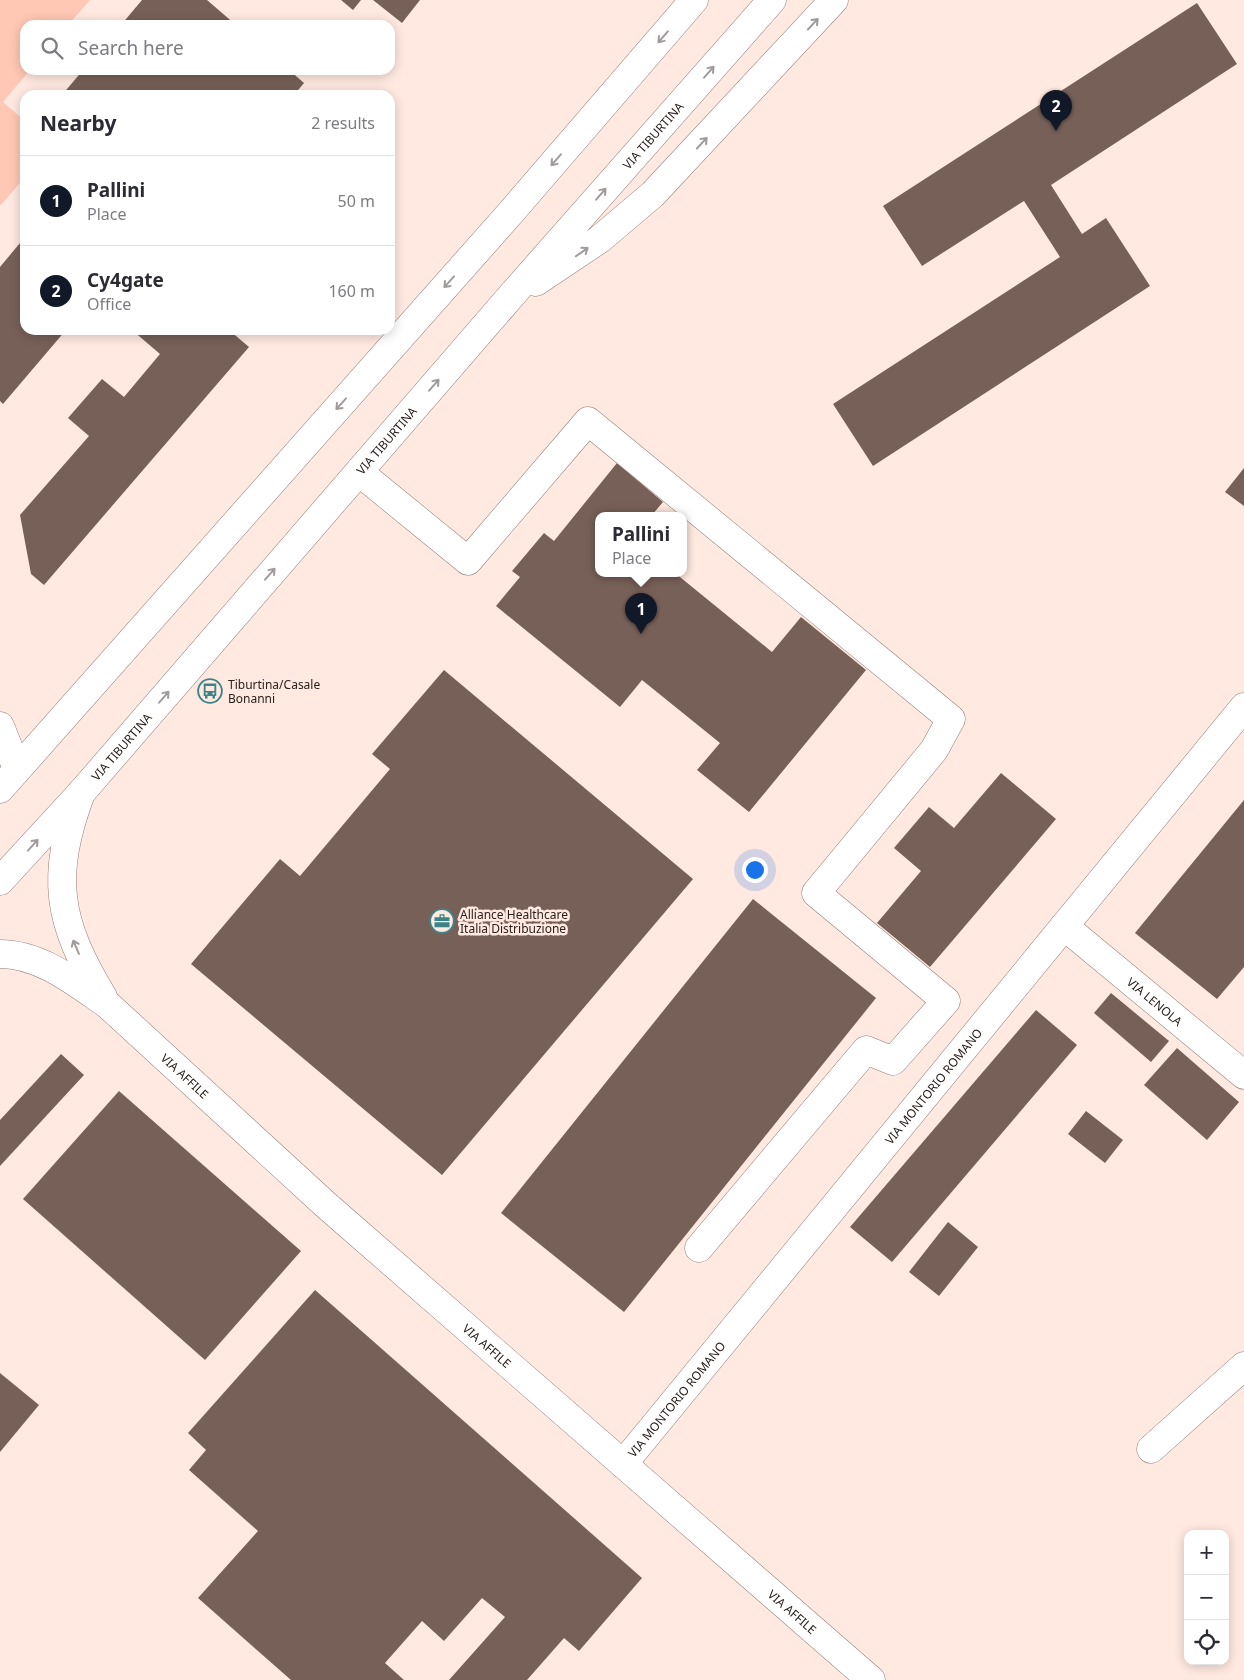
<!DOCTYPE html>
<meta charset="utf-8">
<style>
:root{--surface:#fff;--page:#f7f7f7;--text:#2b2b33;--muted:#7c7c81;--line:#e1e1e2;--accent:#111827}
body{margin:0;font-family:"Noto Sans",sans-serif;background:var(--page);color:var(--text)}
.controls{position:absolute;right:15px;bottom:15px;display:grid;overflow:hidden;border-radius:10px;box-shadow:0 2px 12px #0003}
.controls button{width:45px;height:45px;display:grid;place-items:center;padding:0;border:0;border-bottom:1px solid var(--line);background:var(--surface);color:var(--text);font:25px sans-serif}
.you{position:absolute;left:754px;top:869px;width:18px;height:18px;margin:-12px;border:4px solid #fff;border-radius:50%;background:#1a73e8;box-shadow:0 0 0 8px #1a73e833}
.badge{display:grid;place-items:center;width:32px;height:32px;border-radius:50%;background:var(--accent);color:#fff;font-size:16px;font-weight:700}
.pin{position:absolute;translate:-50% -41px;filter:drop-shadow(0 1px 2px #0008)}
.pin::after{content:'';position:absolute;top:26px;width:18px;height:15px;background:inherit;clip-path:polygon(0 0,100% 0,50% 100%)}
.popup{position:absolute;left:595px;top:512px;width:92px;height:65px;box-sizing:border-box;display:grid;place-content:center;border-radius:10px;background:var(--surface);filter:drop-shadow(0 1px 4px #0005);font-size:16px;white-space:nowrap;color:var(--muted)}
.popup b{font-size:19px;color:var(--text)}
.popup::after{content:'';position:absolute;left:50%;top:100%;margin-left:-10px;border:10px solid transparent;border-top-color:var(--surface)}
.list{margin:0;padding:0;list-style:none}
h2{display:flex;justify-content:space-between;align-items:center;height:65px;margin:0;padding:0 20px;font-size:21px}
h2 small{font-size:16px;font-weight:400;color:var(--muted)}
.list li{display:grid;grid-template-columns:32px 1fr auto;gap:15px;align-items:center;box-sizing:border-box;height:90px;padding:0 20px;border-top:1px solid var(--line)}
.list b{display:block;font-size:19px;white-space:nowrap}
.list p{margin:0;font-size:16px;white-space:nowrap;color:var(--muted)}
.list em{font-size:16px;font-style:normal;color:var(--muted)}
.icon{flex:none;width:28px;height:28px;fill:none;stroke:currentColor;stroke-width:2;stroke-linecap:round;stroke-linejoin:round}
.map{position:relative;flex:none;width:1244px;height:1680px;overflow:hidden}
.search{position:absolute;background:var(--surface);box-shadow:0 2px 12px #0003;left:20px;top:20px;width:375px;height:55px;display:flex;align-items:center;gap:12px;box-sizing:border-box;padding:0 18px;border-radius:15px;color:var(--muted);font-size:19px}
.panel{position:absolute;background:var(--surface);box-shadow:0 2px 12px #0003;left:20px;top:90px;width:375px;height:245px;border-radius:15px}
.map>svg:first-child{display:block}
.green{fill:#ffc8b4}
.building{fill:#776058}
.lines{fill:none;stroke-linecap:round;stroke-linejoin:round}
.minor-casing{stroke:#947c73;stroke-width:29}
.major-casing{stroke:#947c73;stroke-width:29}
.minor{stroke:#fff;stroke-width:28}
.major{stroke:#fff;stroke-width:28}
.oneway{stroke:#a09b9a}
.labels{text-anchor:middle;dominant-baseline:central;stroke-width:5;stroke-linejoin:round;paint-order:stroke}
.street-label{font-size:12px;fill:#2b211e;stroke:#ffe9e1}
.poi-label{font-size:12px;fill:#2b211e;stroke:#ffe9e1;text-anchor:start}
</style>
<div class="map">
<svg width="1244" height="1680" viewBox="0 0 1244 1680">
<rect width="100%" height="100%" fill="#ffe9e1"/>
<polygon class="green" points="0,0 90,0 68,25 25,25 25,70 30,70 3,102 25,121 25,177 0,206"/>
<g class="building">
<polygon points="142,0 207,0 236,25 121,25"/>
<polygon points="341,0 361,0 353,10"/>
<polygon points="373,0 420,0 402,23"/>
<polygon points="1197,3 1237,64 1051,185 1082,234 1106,218 1150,286 873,466 833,404 1060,257 1024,201 922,266 883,206"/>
<polygon points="83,70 289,70 304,83 294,95 62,95"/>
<polygon points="25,237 25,330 66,330 3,404 0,401 0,267"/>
<polygon points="132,330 229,330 249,347 44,585 31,574 20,515 89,436 68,418 102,379 124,397 160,354"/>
<polygon points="617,463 663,502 652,515 598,515 598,573 675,573 772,652 801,617 866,670 749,812 697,770 720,743 642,680 620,707 496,606 520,577 512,571 544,533 554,541"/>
<polygon points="1244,468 1244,506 1225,492"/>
<polygon points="444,670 693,879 442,1175 191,964 280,859 300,876 390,769 372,754"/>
<polygon points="1001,773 1056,819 930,967 877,923 921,871 894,848 929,807 954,828"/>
<polygon points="1244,800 1244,967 1217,999 1135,933"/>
<polygon points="753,899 876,998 624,1312 501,1213"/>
<polygon points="1111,993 1169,1041 1151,1062 1094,1013"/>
<polygon points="1036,1010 1077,1045 892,1262 850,1227"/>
<polygon points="1177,1048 1239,1102 1207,1140 1144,1085"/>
<polygon points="61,1054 84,1075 0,1166 0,1120"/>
<polygon points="119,1091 301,1251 205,1360 23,1199"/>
<polygon points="1086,1111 1123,1140 1105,1163 1068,1134"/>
<polygon points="948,1222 978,1247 939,1296 909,1272"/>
<polygon points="315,1290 642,1578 579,1651 564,1638 527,1680 449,1680 505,1617 482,1598 444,1641 422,1621 385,1663 404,1680 291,1680 198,1598 258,1531 189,1470 206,1450 188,1433"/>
<polygon points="0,1373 39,1405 0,1452"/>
</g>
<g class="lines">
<g class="minor-casing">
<g id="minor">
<polyline points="359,472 468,561 588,421 951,719 934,750 816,893 946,1001 893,1061 866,1050 699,1248"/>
<polyline points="0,726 17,769"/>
<path d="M81,793C50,877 57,921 103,997"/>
<path id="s1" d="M1064,926L1244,1075"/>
<path id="s2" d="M0,954C41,954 76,983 108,1005L326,1205L871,1680"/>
<polyline points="1151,1449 1244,1366"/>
<path id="s3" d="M623,1464L1244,707"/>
</g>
</g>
<g class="major-casing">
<g id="major">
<polyline points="536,282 600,239 653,194 834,0"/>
<polyline points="0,789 513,210 694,0"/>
<path id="s4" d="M0,881L81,793L511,296L772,0"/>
</g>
</g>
<use href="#minor" class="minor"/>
<use href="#major" class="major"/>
</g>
<defs><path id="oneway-shaft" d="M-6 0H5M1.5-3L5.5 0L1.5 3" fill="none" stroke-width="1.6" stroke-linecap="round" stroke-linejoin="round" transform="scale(1.25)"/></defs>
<g class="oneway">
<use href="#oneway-shaft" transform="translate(813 24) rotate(-47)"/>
<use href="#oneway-shaft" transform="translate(663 37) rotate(131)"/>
<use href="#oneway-shaft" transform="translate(709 72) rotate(-49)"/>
<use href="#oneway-shaft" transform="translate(702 143) rotate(-47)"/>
<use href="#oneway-shaft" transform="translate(556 160) rotate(131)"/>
<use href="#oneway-shaft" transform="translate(601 194) rotate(-49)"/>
<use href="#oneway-shaft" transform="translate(582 252) rotate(-35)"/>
<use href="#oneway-shaft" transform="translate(449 282) rotate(132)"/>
<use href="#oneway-shaft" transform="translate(434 385) rotate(-49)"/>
<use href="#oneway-shaft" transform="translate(341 404) rotate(132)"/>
<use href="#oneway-shaft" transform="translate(270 574) rotate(-49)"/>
<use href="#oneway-shaft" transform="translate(164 697) rotate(-49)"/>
<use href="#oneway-shaft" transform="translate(33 845) rotate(-48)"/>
<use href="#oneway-shaft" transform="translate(76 947) rotate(-113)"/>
</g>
<defs>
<g id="bus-ring" transform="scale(1.25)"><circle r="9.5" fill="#ffe9e1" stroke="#3c8487" stroke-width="1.5"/><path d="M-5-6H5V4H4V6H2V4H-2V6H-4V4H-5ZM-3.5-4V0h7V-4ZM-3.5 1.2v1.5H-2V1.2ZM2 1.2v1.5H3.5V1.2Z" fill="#3c8487"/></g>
<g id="office-ring" transform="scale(1.25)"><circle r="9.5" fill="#ffe9e1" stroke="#3c8487" stroke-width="1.5"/><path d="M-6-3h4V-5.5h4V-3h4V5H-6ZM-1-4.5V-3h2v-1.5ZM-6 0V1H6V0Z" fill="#3c8487"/></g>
</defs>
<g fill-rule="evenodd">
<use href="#bus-ring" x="210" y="691"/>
<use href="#office-ring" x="442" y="921"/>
</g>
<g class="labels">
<g class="street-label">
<text stroke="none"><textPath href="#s4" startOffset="991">VIA TIBURTINA</textPath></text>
<text stroke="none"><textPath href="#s4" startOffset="586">VIA TIBURTINA</textPath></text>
<text stroke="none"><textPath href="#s4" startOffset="181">VIA TIBURTINA</textPath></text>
<text stroke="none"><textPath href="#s1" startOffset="118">VIA LENOLA</textPath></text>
<text stroke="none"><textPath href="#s2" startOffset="226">VIA AFFILE</textPath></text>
<text stroke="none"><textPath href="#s3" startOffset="489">VIA MONTORIO ROMANO</textPath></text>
<text stroke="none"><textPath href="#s2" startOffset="631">VIA AFFILE</textPath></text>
<text stroke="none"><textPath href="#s3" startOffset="84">VIA MONTORIO ROMANO</textPath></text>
<text stroke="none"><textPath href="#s2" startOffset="1036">VIA AFFILE</textPath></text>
</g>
<g class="poi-label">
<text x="228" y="684">Tiburtina/Casale<tspan x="228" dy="14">Bonanni</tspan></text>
<text x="460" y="914">Alliance Healthcare<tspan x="460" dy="14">Italia Distribuzione</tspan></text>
</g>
</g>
</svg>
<div class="controls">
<button>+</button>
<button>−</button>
<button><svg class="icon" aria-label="locate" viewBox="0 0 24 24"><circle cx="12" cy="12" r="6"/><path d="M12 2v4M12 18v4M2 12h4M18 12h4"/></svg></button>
</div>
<div class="you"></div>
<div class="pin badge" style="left:641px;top:634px">1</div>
<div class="popup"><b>Pallini</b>Place</div>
<div class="pin badge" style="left:1056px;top:131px">2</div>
<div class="search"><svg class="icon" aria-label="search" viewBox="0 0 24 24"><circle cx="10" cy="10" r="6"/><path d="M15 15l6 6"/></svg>Search here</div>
<section class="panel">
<h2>Nearby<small>2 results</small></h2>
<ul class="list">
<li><span class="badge">1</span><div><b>Pallini</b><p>Place</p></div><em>50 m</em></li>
<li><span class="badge">2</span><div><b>Cy4gate</b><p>Office</p></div><em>160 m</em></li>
</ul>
</section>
</div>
